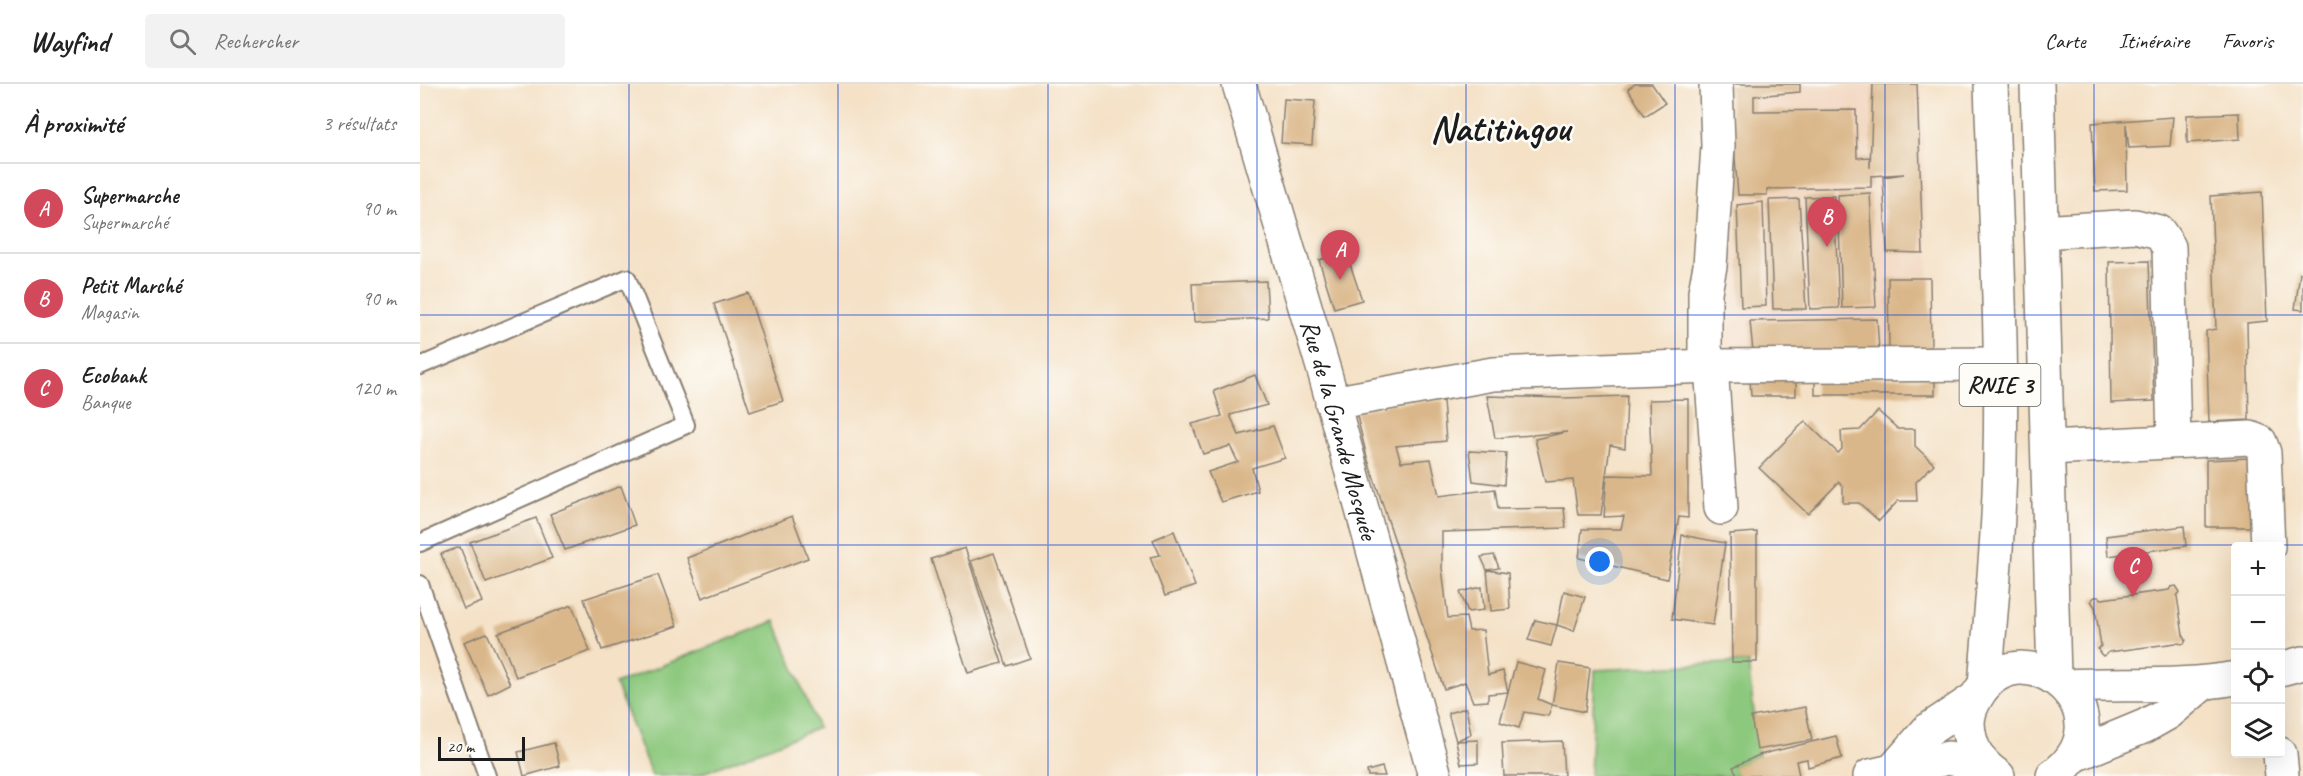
<!DOCTYPE html>
<html lang="fr">
<meta charset="utf-8">
<style>
:root{--surface:#fff;--page:#f2f2f2;--text:#222;--muted:#767676;--line:#e0e0e0;--accent:#d1495b}
body{margin:0;font-family:Caveat,sans-serif;background:var(--page);color:var(--text)}
.controls{position:absolute;right:18px;bottom:18px;display:grid;overflow:hidden;border-radius:6px;box-shadow:0 6px 24px #0002}
.controls button{width:54px;height:54px;display:grid;place-items:center;padding:0;border:0;border-bottom:2px solid var(--line);background:var(--surface);color:var(--text);font:30px sans-serif}
.scale{position:absolute;left:18px;bottom:15px;width:87px;box-sizing:border-box;padding-left:6px;border:3px solid #1c1c1c;border-top:0;font-size:16px;line-height:21px;white-space:nowrap;color:#1c1c1c;-webkit-text-stroke:4px #fdfcf7;paint-order:stroke}
.you{position:absolute;left:1180px;top:478px;width:21px;height:21px;margin:-15px;border:4px solid #fff;border-radius:50%;background:#1a73e8;box-shadow:0 0 0 9px #1a73e833}
.badge{display:grid;place-items:center;width:39px;height:39px;border-radius:50%;background:var(--accent);color:#fff;font-size:20px;font-weight:700}
.pin{position:absolute;translate:-50% -50px;filter:drop-shadow(0 2px 3px #0008)}
.pin::after{content:'';position:absolute;top:32px;width:21px;height:18px;background:inherit;clip-path:polygon(0 0,100% 0,50% 100%)}
.list{margin:0;padding:0;list-style:none}
h2{display:flex;justify-content:space-between;align-items:center;height:78px;margin:0;padding:0 24px;font-size:26px}
h2 small{font-size:20px;font-weight:400;color:var(--muted)}
.list li{display:grid;grid-template-columns:39px 1fr auto;gap:18px;align-items:center;box-sizing:border-box;height:90px;padding:0 24px;border-top:2px solid var(--line)}
.list b{display:block;font-size:22px;white-space:nowrap}
.list p{margin:0;font-size:20px;white-space:nowrap;color:var(--muted)}
.list em{font-size:20px;font-style:normal;color:var(--muted)}
.icon{flex:none;width:33px;height:33px;fill:none;stroke:currentColor;stroke-width:2;stroke-linecap:round;stroke-linejoin:round}
.map{position:relative;flex:none;width:1883px;height:692px;overflow:hidden}
header{display:flex;align-items:center;gap:36px;box-sizing:border-box;height:84px;padding:0 30px;background:var(--surface);border-bottom:2px solid var(--line)}
header strong{font-size:28px}
nav{display:flex;gap:33px;margin-inline-start:auto;font-size:21px}
.search{width:420px;height:54px;background:var(--page);display:flex;align-items:center;gap:15px;box-sizing:border-box;padding:0 21px;border-radius:6px;color:var(--muted);font-size:22px}
main{display:flex}
aside{flex:1;background:var(--surface)}
.map>svg:first-child{display:block}
.built{fill:#f1d5bd}
.green{fill:#8cc87d;stroke:#54724c;stroke-width:1.5}
.building{fill:#dab78a}
.lines{fill:none;stroke-linecap:round;stroke-linejoin:round}
.service-casing{stroke:#887e71;stroke-width:20}
.minor-casing{stroke:#887e71;stroke-width:36}
.tertiary-casing{stroke:#887e71;stroke-width:36}
.trunk-casing{stroke:#887e71;stroke-width:36}
.service{stroke:#fff;stroke-width:16}
.minor{stroke:#fff;stroke-width:33}
.tertiary{stroke:#fff;stroke-width:33}
.trunk{stroke:#fff;stroke-width:33}
.grid{fill:none;stroke:#1d4ed8;stroke-width:1.5;stroke-opacity:0.55}
.labels{text-anchor:middle;dominant-baseline:central;stroke-width:5;stroke-linejoin:round;paint-order:stroke}
.shield{fill:#fdfcf7;stroke:#605f5e;stroke-width:1.5}
.shield-label{font-size:24px;font-weight:bold;fill:#1c1c1c}
.street-label{font-size:26px;fill:#1c1c1c;stroke:#fdfcf7}
.town-label{font-size:38px;font-weight:bold;fill:#1c1c1c;stroke:#fdfcf7}
</style>
<header>
<strong>Wayfind</strong>
<div class="search"><svg class="icon" aria-label="search" viewBox="0 0 24 24"><circle cx="10" cy="10" r="6"/><path d="M15 15l6 6"/></svg>Rechercher</div>
<nav><a>Carte</a><a>Itinéraire</a><a>Favoris</a></nav>
</header>
<main>
<aside>
<h2>À proximité<small>3 résultats</small></h2>
<ul class="list">
<li><span class="badge">A</span><div><b>Supermarche</b><p>Supermarché</p></div><em>90 m</em></li>
<li><span class="badge">B</span><div><b>Petit Marché</b><p>Magasin</p></div><em>90 m</em></li>
<li><span class="badge">C</span><div><b>Ecobank</b><p>Banque</p></div><em>120 m</em></li>
</ul>
</aside>
<div class="map">
<svg width="1883" height="692" viewBox="0 0 1883 692">
<rect width="100%" height="100%" fill="#fdfcf7"/>
<filter id="ink" filterUnits="userSpaceOnUse"><feTurbulence type="fractalNoise" baseFrequency=".0167" numOctaves="2"/><feDisplacementMap in="SourceGraphic" scale="12" xChannelSelector="R" yChannelSelector="G"/><feConvolveMatrix kernelMatrix="1 2 1 2 8 2 1 2 1" color-interpolation-filters="sRGB"/></filter>
<filter id="wash" filterUnits="userSpaceOnUse"><feTurbulence type="fractalNoise" baseFrequency=".008" numOctaves="4" result="noise"/><feDisplacementMap in="SourceGraphic" scale="24" xChannelSelector="R" yChannelSelector="G"/><feGaussianBlur stdDeviation="1.35" result="paint"/><feColorMatrix in="noise" values="0 0 0 0 0 0 0 0 0 0 0 0 0 0 0 0 0 1.4 0 .05"/><feComposite in="paint" operator="in"/></filter>
<g filter="url(#wash)">
<rect width="100%" height="100%" fill="#f4e1c6"/>
<polygon class="built" points="1308,0 1502,0 1511,265 1289,268 1288,209 1305,202 1305,131 1318,131"/>
<g class="green">
<polygon points="355,537 398,644 275,692 232,692 195,600"/>
<polygon points="1328,578 1339,671 1314,683 1318,692 1170,692 1175,586"/>
</g>
<g id="blocks">
<g class="building">
<polygon points="1215,0 1232,0 1245,19 1225,32 1208,5"/>
<polygon points="1309,0 1380,0 1380,8 1334,12 1334,27 1436,26 1437,74 1450,73 1450,84 1453,0 1497,0 1503,169 1467,168 1463,93 1484,90 1451,92 1451,103 1347,105 1347,111 1318,111"/>
<polygon points="864,15 895,17 892,61 861,59"/>
<polygon points="1819,29 1820,55 1767,59 1767,31"/>
<polygon points="1753,33 1750,62 1709,64 1706,40 1707,106 1675,107 1672,39"/>
<polygon points="1842,108 1847,237 1827,239 1829,336 1789,338 1786,247 1796,245 1791,112"/>
<polygon points="1450,109 1456,223 1422,224 1418,111"/>
<polygon points="1414,112 1419,224 1390,225 1385,113"/>
<polygon points="1379,115 1386,225 1353,225 1349,116"/>
<polygon points="1343,118 1346,222 1321,223 1317,121"/>
<polygon points="926,168 942,216 914,224 899,176"/>
<polygon points="1729,177 1734,317 1691,319 1689,178"/>
<polygon points="1880,189 1883,189 1883,226 1875,225"/>
<polygon points="1468,194 1510,194 1511,266 1469,266"/>
<polygon points="846,197 848,234 774,238 772,200"/>
<polygon points="328,209 363,317 330,328 294,220"/>
<polygon points="1457,235 1459,267 1333,268 1330,237"/>
<polygon points="835,291 847,321 810,331 819,351 853,342 865,374 832,384 838,407 801,418 788,388 818,378 810,362 783,370 772,340 802,332 794,307"/>
<polygon points="1395,293 1515,294 1515,311 1395,311"/>
<polygon points="1330,295 1376,295 1376,312 1331,312"/>
<polygon points="1067,312 1144,314 1207,312 1205,364 1190,361 1181,431 1158,431 1153,396 1125,398 1115,355 1147,348 1075,354"/>
<polygon points="1268,315 1268,434 1259,433 1247,495 1159,474 1162,445 1201,445 1204,432 1184,433 1187,391 1232,392 1229,316"/>
<polygon points="1023,317 1026,357 976,362 981,378 1011,375 1019,412 1075,405 1078,425 1144,424 1146,444 1022,448 1022,484 1028,534 1046,533 1049,547 1063,546 1068,591 1083,587 1088,608 1096,578 1126,586 1118,615 1132,621 1128,632 1104,628 1099,644 1080,638 1088,608 1068,610 1068,617 1053,618 1045,598 1024,605 947,373 936,328 970,320"/>
<polygon points="1458,327 1478,345 1495,345 1495,362 1514,380 1496,398 1497,417 1478,417 1459,437 1439,419 1423,419 1423,403 1419,398 1388,430 1339,384 1385,337 1418,369 1422,365 1421,347 1440,346"/>
<polygon points="1049,367 1086,369 1084,401 1053,397"/>
<polygon points="1830,374 1832,443 1786,443 1786,376"/>
<polygon points="201,402 215,441 145,466 130,430"/>
<polygon points="372,432 388,474 282,514 267,474"/>
<polygon points="116,434 132,474 66,499 50,458"/>
<polygon points="1764,442 1766,462 1688,472 1686,452"/>
<polygon points="754,447 775,502 745,512 730,473 740,471 733,456"/>
<polygon points="1337,448 1337,578 1312,578 1310,450"/>
<polygon points="1262,451 1305,459 1293,541 1252,535"/>
<polygon points="40,463 62,518 44,525 21,470"/>
<polygon points="545,464 582,579 548,589 511,475"/>
<polygon points="574,469 610,574 587,582 551,477"/>
<polygon points="1074,471 1079,484 1067,486 1061,473"/>
<polygon points="1067,486 1088,489 1090,525 1071,527"/>
<polygon points="238,491 257,542 182,566 164,515"/>
<polygon points="1756,502 1760,508 1757,512 1763,551 1766,556 1764,560 1756,559 1689,568 1683,572 1680,569 1678,565 1681,562 1675,523 1671,517 1674,513 1678,513 1682,515 1749,506 1751,503"/>
<polygon points="1062,503 1064,526 1048,528 1040,508"/>
<polygon points="1144,507 1165,513 1154,547 1137,541"/>
<polygon points="152,521 170,567 96,593 78,549"/>
<polygon points="1115,536 1137,541 1131,562 1108,556"/>
<polygon points="67,549 90,600 68,611 44,558"/>
<polygon points="1139,579 1170,584 1165,628 1132,621"/>
<polygon points="1385,623 1392,656 1337,666 1331,633"/>
<polygon points="1046,624 1051,650 1036,657 1028,629"/>
<polygon points="1416,652 1422,674 1388,683 1387,675 1376,677 1379,691 1318,692 1313,683 1339,671"/>
<polygon points="1058,656 1058,679 1041,680 1036,657"/>
<polygon points="1142,657 1144,692 1084,692 1082,659"/>
<polygon points="134,659 140,682 104,692 98,668"/>
<polygon points="962,683 965,692 948,692 947,687"/>
</g>
</g>
</g>
<g filter="url(#ink)">
<use href="#blocks" fill-opacity="0" stroke="#887e71" stroke-width="1.5"/>
<g class="lines">
<g class="service-casing">
<g id="service">
<polyline points="0,282 207,194 266,341 0,459"/>
<polyline points="0,500 67,692"/>
</g>
</g>
<g class="minor-casing">
<g id="minor">
<path id="s1" d="M819,0L905,290L1015,692"/>
<polyline points="1296,0 1298,62 1290,182 1285,208 1285,266 1291,282 1301,424"/>
<polyline points="1621,148 1715,142 1739,148 1749,163 1754,357"/>
<polyline points="912,319 1073,290 1291,282 1580,280"/>
<polyline points="1628,364 1830,354 1840,358 1844,369 1848,463"/>
<polyline points="1860,670 1862,692"/>
</g>
</g>
<g class="tertiary-casing">
<g id="tertiary">
<polyline points="1860,585 1883,579"/>
<path d="M1646,602C1703,599 1760,604 1816,594"/>
<polyline points="1655,671 1725,642 1748,629 1782,600"/>
<polyline points="1474,685 1508,646 1553,616"/>
<polyline points="1450,692 1528,674 1564,681"/>
</g>
</g>
<g class="trunk-casing">
<g id="trunk">
<polyline points="1617,0 1634,593"/>
<path d="M1565,601C1571,525 1579,450 1580,374C1583,249 1575,124 1571,0"/>
<path d="M1578,692C1558,679 1549,662 1548,639C1548,627 1554,616 1561,606C1608,542 1713,633 1633,692"/>
</g>
</g>
<use href="#service" class="service"/>
<use href="#minor" class="minor"/>
<use href="#tertiary" class="tertiary"/>
<use href="#trunk" class="trunk"/>
</g>
</g>
<path class="grid" d="M209,0V692M418,0V692M628,0V692M837,0V692M1046,0V692M1255,0V692M1465,0V692M1674,0V692M0,231H1883M0,461H1883"/>
<g class="labels">
<rect class="shield" x="1539.5" y="280" width="81" height="42" rx="4.5"/>
<g class="shield-label">
<text x="1580" y="301">RNIE 3</text>
</g>
<g class="street-label">
<text stroke="none"><textPath href="#s1" startOffset="360">Rue de la Grande Mosquée</textPath></text>
</g>
<g class="town-label">
<text x="1080" y="44">Natitingou</text>
</g>
</g>
</svg>
<div class="controls">
<button>+</button>
<button>−</button>
<button><svg class="icon" aria-label="locate" viewBox="0 0 24 24"><circle cx="12" cy="12" r="6"/><path d="M12 2v4M12 18v4M2 12h4M18 12h4"/></svg></button>
<button><svg class="icon" aria-label="layers" viewBox="0 0 24 24"><path d="M12 4l9 5-9 5-9-5zM3 14l9 5 9-5"/></svg></button>
</div>
<div class="scale">20 m</div>
<div class="you"></div>
<div class="pin badge" style="left:920px;top:196px">A</div>
<div class="pin badge" style="left:1407px;top:163px">B</div>
<div class="pin badge" style="left:1713px;top:513px">C</div>
</div>
</main>
